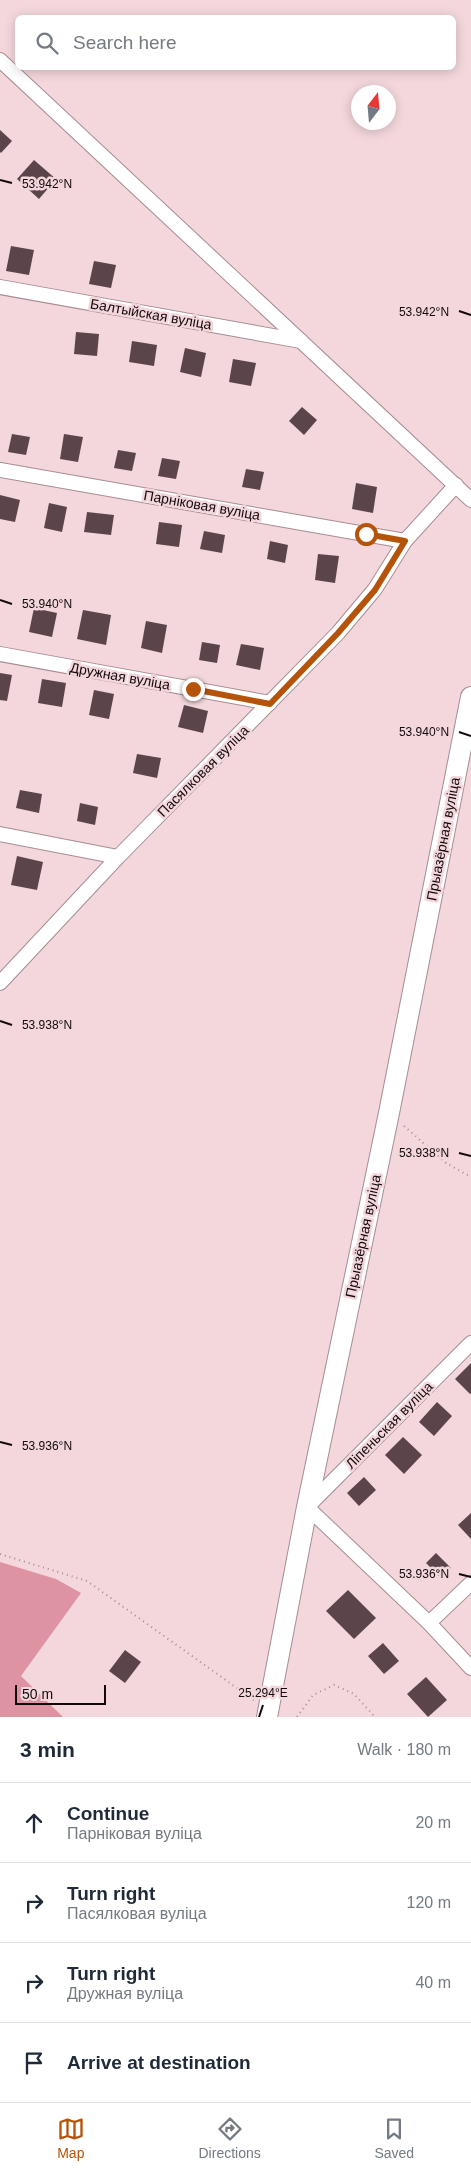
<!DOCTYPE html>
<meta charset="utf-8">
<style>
:root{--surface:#fff;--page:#f6f6f7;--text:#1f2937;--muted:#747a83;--line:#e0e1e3;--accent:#b45309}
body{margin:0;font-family:Arial,sans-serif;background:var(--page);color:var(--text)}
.compass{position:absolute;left:351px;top:85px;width:45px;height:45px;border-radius:50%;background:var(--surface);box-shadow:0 2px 12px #0003;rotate:16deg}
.scale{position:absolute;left:15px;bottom:12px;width:91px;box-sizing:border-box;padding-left:5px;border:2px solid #12090b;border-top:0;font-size:14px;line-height:18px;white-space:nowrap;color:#12090b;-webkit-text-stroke:4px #f3d7dc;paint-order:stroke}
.stop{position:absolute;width:15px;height:15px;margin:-11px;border:4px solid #b45309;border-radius:50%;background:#fff}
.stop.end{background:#b45309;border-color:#fff;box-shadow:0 1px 5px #0008}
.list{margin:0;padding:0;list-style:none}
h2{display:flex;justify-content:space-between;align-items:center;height:65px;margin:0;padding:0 20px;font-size:21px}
h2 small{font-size:16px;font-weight:400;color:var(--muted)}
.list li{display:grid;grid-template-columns:32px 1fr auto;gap:15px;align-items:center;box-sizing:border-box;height:80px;padding:0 20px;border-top:1px solid var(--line)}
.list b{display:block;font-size:19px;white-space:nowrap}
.list p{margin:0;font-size:16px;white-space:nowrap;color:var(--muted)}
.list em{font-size:16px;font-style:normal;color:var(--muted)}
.icon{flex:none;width:28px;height:28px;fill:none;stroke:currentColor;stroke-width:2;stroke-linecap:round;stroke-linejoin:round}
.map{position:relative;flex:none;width:471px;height:1717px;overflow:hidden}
.search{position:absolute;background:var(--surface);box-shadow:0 2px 12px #0003;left:15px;right:15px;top:15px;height:55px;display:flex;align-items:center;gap:12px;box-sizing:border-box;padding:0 18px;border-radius:8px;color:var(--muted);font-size:19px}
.sheet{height:385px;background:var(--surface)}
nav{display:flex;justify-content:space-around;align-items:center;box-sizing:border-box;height:70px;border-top:1px solid var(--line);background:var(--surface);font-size:14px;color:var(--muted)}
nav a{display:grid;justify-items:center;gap:2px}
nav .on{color:var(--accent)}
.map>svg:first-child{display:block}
.forest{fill:#de93a3}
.building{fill:#5c454a}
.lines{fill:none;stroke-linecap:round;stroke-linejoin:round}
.street-casing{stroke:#a78d92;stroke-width:16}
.secondary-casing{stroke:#a78d92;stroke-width:22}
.path{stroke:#a38e92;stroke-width:2;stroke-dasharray:1 4;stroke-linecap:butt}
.street{stroke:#fff;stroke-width:14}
.secondary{stroke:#fff;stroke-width:20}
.route{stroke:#b45309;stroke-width:6}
.ticks{fill:none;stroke:#12090b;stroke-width:2}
.labels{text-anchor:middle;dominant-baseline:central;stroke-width:5;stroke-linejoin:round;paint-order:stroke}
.street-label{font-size:14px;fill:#12090b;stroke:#f3d7dc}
.ticks-label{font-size:12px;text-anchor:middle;fill:#12090b;stroke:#f3d7dc;stroke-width:5;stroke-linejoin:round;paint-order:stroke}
</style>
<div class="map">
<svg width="471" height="1717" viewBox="0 0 471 1717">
<rect width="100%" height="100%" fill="#f3d7dc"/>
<polygon class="forest" points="0,1562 56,1579 81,1593 21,1676 63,1717 0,1717"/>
<g class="building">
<polygon points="0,130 12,141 1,153 0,152"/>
<polygon points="34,160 56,179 39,199 17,179"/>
<polygon points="11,246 34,250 29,275 6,271"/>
<polygon points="94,261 116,265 111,288 89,284"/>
<polygon points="76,332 99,334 97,356 74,354"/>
<polygon points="132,341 157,345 154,366 129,362"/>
<polygon points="185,348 206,353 201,377 180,372"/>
<polygon points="233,359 256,363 251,386 229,382"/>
<polygon points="302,407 317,420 304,435 289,421"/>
<polygon points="12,434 30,437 26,455 8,452"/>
<polygon points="64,434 83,437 78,462 60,459"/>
<polygon points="118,450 136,453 132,471 114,468"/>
<polygon points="162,458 180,461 176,479 158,476"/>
<polygon points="246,469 264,472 260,490 242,487"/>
<polygon points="356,483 377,487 373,513 352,509"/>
<polygon points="0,495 20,500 15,522 0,519"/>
<polygon points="49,503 67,507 62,532 44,528"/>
<polygon points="87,512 114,515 111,535 84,532"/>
<polygon points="159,522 182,525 179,547 156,544"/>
<polygon points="204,531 225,535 222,553 200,549"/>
<polygon points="270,541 288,545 285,563 267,559"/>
<polygon points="318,554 339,556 335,583 315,580"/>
<polygon points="34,608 57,613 52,637 29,632"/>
<polygon points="83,610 111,615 106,645 77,639"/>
<polygon points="146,621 167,625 162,653 141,648"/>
<polygon points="202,642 220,645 217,663 199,660"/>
<polygon points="241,644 264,648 260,670 236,665"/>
<polygon points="0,673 12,675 7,701 0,700"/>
<polygon points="42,679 66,683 62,707 38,703"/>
<polygon points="94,690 114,694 109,719 89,715"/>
<polygon points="184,705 208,711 203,733 178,727"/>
<polygon points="137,754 161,758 157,778 133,773"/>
<polygon points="20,790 42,794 39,813 16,808"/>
<polygon points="80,803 98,807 95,825 77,821"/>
<polygon points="17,856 43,862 37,890 11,885"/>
<polygon points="471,1363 471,1393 470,1394 455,1379"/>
<polygon points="437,1402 452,1416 434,1436 419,1422"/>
<polygon points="403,1437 422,1455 404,1474 385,1455"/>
<polygon points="364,1477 376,1490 359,1506 347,1493"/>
<polygon points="471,1513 471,1539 458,1525"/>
<polygon points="436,1553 451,1568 441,1578 426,1563"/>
<polygon points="348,1590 376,1618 354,1639 326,1611"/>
<polygon points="383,1643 399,1661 384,1674 368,1656"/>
<polygon points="125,1650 141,1662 125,1683 109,1671"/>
<polygon points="426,1677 447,1700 428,1717 407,1694"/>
</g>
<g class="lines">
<g class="street-casing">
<g id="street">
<polyline points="0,60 471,500"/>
<polyline points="0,287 301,341"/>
<polyline points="0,470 405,541"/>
<polyline points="0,654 270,703"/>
<polyline points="0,834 118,857"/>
<polyline points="0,983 118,857 338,633 375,589 405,541 456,485"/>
<polyline points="471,1343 307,1507 429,1623 471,1668"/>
<polyline points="429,1623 471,1583"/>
</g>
</g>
<g class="secondary-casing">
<polyline id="secondary" points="267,1717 307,1507 389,1113 471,697"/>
</g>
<g class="path">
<polyline points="404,1126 446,1163 471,1177"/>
<polyline points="0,1554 87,1581 255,1701"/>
<polyline points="297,1717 313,1695 334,1685 354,1694 375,1717"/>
</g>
<use href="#street" class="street"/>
<use href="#secondary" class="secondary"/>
</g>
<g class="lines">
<polyline class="route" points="193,689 270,704 338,633 375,590 405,541 366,534"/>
</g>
<path class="ticks" d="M0,180L12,183M459,311L471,315M0,600L12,604M459,732L471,736M0,1021L12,1025M459,1153L471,1156M0,1442L12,1445M459,1574L471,1577M259,1717L263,1705"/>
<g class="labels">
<g class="street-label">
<text transform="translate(151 314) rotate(10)">Балтыйская вуліца</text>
<text transform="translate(202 505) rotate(10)">Парніковая вуліца</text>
<text transform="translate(120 676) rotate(10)">Дружная вуліца</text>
<text transform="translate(203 771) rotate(-45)">Пасялковая вуліца</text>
<text transform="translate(443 839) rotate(-79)">Прыазёрная вуліца</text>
<text transform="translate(363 1236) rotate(-78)">Прыазёрная вуліца</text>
<text transform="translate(389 1425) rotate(-45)">Ліпеньская вуліца</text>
</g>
</g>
<g class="ticks-label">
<text x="47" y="188">53.942°N</text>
<text x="424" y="316">53.942°N</text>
<text x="47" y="608">53.940°N</text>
<text x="424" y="736">53.940°N</text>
<text x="47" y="1029">53.938°N</text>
<text x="424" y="1157">53.938°N</text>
<text x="47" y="1450">53.936°N</text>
<text x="424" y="1578">53.936°N</text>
<text x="263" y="1697">25.294°E</text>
</g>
</svg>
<svg class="compass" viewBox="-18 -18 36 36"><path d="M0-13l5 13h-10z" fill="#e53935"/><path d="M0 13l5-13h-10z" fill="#747a83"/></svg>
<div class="scale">50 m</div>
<div class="stop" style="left:366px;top:534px"></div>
<div class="stop end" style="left:193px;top:689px"></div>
<div class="search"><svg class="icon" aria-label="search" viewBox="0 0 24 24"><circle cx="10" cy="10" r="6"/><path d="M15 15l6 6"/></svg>Search here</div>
</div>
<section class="sheet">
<h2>3 min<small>Walk · 180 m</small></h2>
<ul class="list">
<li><svg class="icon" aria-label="ahead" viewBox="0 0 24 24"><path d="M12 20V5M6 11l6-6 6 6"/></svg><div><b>Continue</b><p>Парніковая вуліца</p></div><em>20 m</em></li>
<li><svg class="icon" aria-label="right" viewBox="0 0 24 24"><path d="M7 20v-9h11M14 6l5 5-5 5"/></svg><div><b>Turn right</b><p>Пасялковая вуліца</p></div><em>120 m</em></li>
<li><svg class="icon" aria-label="right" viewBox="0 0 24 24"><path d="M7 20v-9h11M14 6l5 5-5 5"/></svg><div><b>Turn right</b><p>Дружная вуліца</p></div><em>40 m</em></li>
<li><svg class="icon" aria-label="arrive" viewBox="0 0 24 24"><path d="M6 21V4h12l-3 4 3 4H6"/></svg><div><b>Arrive at destination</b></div></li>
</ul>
</section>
<nav>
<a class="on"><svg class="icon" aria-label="map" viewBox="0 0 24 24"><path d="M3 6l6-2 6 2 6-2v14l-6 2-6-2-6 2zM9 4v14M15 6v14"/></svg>Map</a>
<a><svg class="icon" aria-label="directions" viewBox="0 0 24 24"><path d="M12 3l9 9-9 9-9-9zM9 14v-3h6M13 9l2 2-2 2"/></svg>Directions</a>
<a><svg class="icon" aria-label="saved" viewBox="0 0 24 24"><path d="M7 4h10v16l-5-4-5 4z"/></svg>Saved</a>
</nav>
